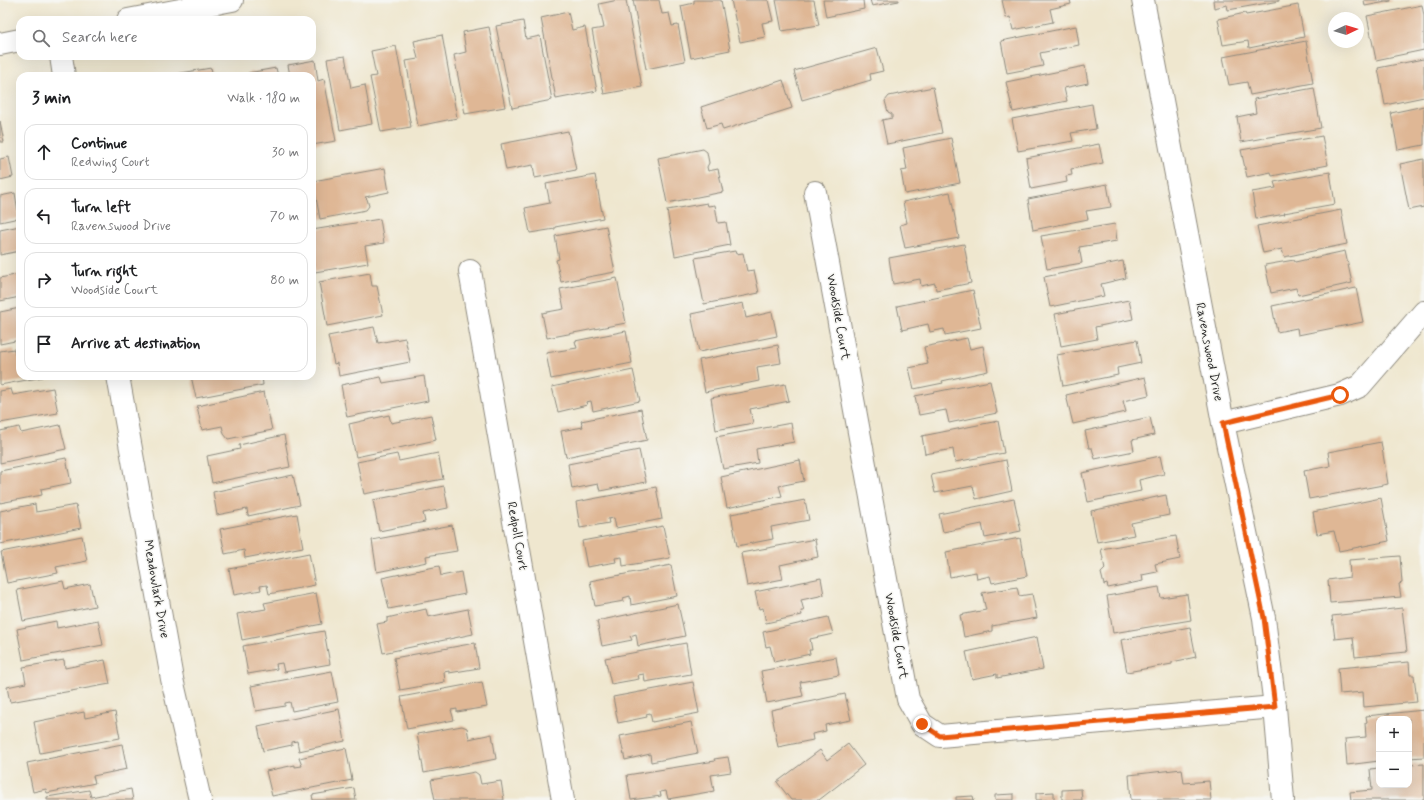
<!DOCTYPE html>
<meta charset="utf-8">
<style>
:root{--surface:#fff;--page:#f2f2f2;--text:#202124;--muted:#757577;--line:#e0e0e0}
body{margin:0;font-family:Mynerve,sans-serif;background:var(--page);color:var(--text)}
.controls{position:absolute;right:12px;bottom:12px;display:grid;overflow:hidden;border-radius:8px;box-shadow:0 4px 16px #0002}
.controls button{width:36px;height:36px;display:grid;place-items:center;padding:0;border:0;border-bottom:1px solid var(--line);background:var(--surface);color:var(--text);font:20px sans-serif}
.compass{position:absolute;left:1328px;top:12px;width:36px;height:36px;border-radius:50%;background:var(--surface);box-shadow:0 4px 16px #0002;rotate:86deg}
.stop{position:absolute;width:12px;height:12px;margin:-9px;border:3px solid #ea580c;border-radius:50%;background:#fff}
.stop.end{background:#ea580c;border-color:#fff;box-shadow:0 1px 4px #0008}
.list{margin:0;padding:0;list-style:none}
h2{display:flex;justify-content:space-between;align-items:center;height:52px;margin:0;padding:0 16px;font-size:17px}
h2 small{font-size:13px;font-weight:400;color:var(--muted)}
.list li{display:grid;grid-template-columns:26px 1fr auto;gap:12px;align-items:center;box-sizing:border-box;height:56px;margin:0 8px 8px;padding:0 8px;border:1px solid var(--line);border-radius:12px}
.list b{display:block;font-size:15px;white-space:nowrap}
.list p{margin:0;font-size:13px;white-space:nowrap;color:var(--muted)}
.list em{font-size:13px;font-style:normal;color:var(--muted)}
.icon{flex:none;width:22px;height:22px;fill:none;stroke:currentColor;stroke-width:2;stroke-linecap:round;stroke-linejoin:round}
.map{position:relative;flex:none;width:1424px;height:800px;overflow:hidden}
.search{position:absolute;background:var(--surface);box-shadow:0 4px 16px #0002;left:16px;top:16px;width:300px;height:44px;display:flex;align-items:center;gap:10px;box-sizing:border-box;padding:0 14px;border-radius:12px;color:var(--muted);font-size:15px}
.panel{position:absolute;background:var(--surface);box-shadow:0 4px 16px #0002;left:16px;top:72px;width:300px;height:308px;border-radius:12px}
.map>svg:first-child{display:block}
.building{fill:#dfb795}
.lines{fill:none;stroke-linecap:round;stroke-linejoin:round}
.street-casing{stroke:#8d897d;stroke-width:24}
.street{stroke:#fff;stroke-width:22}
.route{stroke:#ea580c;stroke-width:5}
.labels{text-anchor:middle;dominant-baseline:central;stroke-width:3;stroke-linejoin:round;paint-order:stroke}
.street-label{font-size:13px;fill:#2b2b2b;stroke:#f6f6f2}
</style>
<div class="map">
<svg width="1424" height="800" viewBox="0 0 1424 800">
<rect width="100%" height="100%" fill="#f6f6f2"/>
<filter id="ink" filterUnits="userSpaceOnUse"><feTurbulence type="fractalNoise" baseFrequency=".025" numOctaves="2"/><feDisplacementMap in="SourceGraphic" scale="8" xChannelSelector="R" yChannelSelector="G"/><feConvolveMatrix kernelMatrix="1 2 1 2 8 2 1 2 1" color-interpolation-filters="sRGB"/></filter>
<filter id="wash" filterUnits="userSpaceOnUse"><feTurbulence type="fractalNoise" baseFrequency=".012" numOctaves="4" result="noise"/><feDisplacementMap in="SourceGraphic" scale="16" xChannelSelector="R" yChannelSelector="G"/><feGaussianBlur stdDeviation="0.9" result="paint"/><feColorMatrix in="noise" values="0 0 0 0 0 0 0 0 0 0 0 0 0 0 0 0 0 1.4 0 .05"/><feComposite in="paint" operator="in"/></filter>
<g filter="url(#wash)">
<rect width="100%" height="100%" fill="#efe7cf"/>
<g id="blocks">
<g class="building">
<polygon points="618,0 626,0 642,87 604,94 592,30 604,28 599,4"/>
<polygon points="633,0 659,0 662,14 669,13 672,26 678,25 685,61 646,69"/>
<polygon points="694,0 721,0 730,50 691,58 681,6 694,3"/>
<polygon points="731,0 768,0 773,21 762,23 765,37 740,42"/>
<polygon points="776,0 814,0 819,25 782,31"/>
<polygon points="823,0 863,0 864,9 826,17"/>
<polygon points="870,0 899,0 899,1 872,6"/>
<polygon points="1002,0 1070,0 1071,4 1050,9 1053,22 1013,30 1010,17 1006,18"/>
<polygon points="1213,0 1279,0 1279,1 1228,10 1227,5 1214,8"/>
<polygon points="1364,0 1391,0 1391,1 1365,6"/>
<polygon points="1298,5 1304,37 1249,48 1248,41 1223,45 1218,19 1245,13 1246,15"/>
<polygon points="1422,5 1424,16 1424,50 1376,60 1367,16"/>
<polygon points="568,12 572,30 585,27 597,91 556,99 541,18"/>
<polygon points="523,21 526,39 540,36 552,100 512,108 496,26"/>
<polygon points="1076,26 1079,45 1040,53 1043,66 1007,73 1001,41"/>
<polygon points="489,27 505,107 465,114 454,55 466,52 463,32"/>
<polygon points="442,35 457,118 418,126 406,61 418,59 414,41"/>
<polygon points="1306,41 1313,83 1250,95 1247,82 1229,85 1223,57"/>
<polygon points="396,46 411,127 381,132 370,77 376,76 371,51"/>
<polygon points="877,48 883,71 870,74 871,80 802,100 794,71"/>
<polygon points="345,56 351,88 365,85 372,124 340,130 327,59"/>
<polygon points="1423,59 1424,60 1424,97 1385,105 1378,68"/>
<polygon points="315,60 318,81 324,79 336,141 312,145 312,76 290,76 288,65"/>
<polygon points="1085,66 1088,83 1064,88 1067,101 1013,112 1006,82"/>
<polygon points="211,68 213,76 169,76 169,75"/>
<polygon points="276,68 278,76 249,76 248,73"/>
<polygon points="783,80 792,108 723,130 721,124 707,128 701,107"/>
<polygon points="933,87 942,133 887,144 882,120 892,118 892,114 888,112 885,101 889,96"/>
<polygon points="1314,88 1321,128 1241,142 1237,117 1256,113 1254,99"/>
<polygon points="1092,104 1096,129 1071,133 1073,141 1018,151 1012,119"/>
<polygon points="1424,106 1424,145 1398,150 1391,113"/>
<polygon points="0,121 4,142 0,142"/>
<polygon points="568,131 576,170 535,178 533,165 506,170 501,144"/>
<polygon points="1322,136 1328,165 1272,176 1271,172 1247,177 1241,150"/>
<polygon points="951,138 960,183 905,194 901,171 907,170 903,148"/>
<polygon points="1099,144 1103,163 1071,169 1072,175 1066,176 1067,182 1031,189 1026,158"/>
<polygon points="703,149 707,152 709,163 707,167 708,171 718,169 723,192 667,203 658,158"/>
<polygon points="9,157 13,177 0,180 0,159"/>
<polygon points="1424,159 1424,207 1409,210 1400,164"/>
<polygon points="385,168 389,192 365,197 367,199 369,206 366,210 320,219 313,181"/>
<polygon points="1330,172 1335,204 1284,213 1285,214 1256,219 1252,192 1276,188 1274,182"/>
<polygon points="595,175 603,218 555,227 555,229 530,233 525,208 550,203 546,184"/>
<polygon points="1107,184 1111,207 1086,211 1088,219 1033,230 1028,199"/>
<polygon points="950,192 959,238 905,248 900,225 907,223 903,202"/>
<polygon points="15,193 19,218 0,222 0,196"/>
<polygon points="707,203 708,206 715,205 718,223 726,222 730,245 675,256 667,210"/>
<polygon points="1341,210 1347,244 1284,257 1282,249 1263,253 1257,226"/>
<polygon points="380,219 384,243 365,246 368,263 315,272 312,255 312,245 314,245 312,230"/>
<polygon points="1115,224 1117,241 1079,247 1082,263 1047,269 1041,236"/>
<polygon points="20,226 20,251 0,255 0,230"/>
<polygon points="606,226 615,272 561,282 556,260 559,259 555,236"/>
<polygon points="964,244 971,283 936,290 935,283 921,286 920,279 893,284 889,258"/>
<polygon points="735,251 736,254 743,253 747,271 754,270 759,293 704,304 695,258"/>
<polygon points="1345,251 1352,283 1298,295 1296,288 1271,293 1265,265 1294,260 1295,262"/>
<polygon points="1123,261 1126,278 1101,284 1104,296 1050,307 1044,277"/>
<polygon points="370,273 372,286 377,286 383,315 327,326 319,282"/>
<polygon points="20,274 20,297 0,301 0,278"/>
<polygon points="617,278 626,323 547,338 542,313 564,309 560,289"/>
<polygon points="1356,288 1363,322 1298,335 1297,328 1277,332 1272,306"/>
<polygon points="973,290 981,328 945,335 944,329 930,332 928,324 902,330 897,306"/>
<polygon points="1129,300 1133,319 1095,327 1097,339 1061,346 1055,314"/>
<polygon points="743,303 746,318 772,312 777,336 699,352 691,314"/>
<polygon points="20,308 20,340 0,344 0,312"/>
<polygon points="374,327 378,343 405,338 410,362 339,376 337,363 334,364 328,336"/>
<polygon points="626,331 632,363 551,379 546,353 577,348 575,341"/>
<polygon points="967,338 970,349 983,346 988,371 942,381 943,383 914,389 909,368 928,364 924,347"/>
<polygon points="1137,340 1141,363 1117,368 1118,375 1063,386 1057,355"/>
<polygon points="778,345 781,363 757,367 759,381 705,392 699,360"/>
<polygon points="14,349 15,355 20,354 20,376 43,377 0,385 0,351"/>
<polygon points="633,370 640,401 593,411 591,401 586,402 587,405 558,412 552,387"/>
<polygon points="191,376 262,376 263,385 196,398"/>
<polygon points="424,376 428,401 347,417 341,385 381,377 383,383"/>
<polygon points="1145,377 1149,395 1123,401 1126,412 1073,424 1066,395"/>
<polygon points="990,381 997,413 949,423 946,410 919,415 915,396"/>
<polygon points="785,384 789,401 750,409 753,423 716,430 711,398"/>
<polygon points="53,388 58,413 0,423 0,391 11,389 13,395"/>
<polygon points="264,392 272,430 228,439 224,434 222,426 202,430 197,406"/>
<polygon points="641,409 647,440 566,457 561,431 583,427 581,421"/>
<polygon points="389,415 391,423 431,415 436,440 356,457 349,424"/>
<polygon points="1150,417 1154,435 1132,440 1134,451 1095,459 1092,448 1089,448 1085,431"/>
<polygon points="998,421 1004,453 955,462 953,449 925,454 922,436"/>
<polygon points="791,423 794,442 756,449 758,463 723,469 716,437"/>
<polygon points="60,425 66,449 0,463 0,431 19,427 21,433"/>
<polygon points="284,435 290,467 212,483 207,456 240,449 239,445"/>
<polygon points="1381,442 1388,484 1309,499 1304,471 1330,466 1328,452"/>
<polygon points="639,450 646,482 600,491 598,484 572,489 568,464"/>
<polygon points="438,453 443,479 364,494 357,462 397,454 399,461"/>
<polygon points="1160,456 1164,474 1139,480 1141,491 1088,502 1082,473"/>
<polygon points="66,458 71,483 41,489 42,495 0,503 0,471"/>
<polygon points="800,460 804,481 779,486 782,496 727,508 721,477"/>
<polygon points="1006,460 1012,491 976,499 973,486 935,493 931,475"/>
<polygon points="293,475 300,505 248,516 247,509 217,515 213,492"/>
<polygon points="444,486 448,508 423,513 425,522 379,531 373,500"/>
<polygon points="656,487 662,519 616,528 614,518 608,519 609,523 580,528 576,502"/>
<polygon points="1166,495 1169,515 1131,523 1134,535 1097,542 1091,511"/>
<polygon points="1381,498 1389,541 1339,551 1334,531 1317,534 1313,512"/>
<polygon points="1014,499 1021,531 985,538 982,524 943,532 939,514"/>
<polygon points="805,500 809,520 771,527 773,539 737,546 731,514"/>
<polygon points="35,504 36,512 76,505 81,528 0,544 0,511"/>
<polygon points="297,514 303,547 245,558 244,550 225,554 220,529"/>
<polygon points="452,525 457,551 426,556 427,562 377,572 372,540"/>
<polygon points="663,526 670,558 623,566 622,557 615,558 616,562 587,567 582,541"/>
<polygon points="82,536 87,561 56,567 58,573 7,583 1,552"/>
<polygon points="1176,536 1180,559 1155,564 1157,572 1142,575 1143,581 1108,588 1107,584 1104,585 1101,573 1105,569 1101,549"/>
<polygon points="1020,538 1027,576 992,583 990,576 977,579 976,572 950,577 946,552"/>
<polygon points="815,539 818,557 780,565 783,579 747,586 741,553"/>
<polygon points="309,553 315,585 269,594 267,585 260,586 261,590 234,595 229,569"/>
<polygon points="1400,556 1402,583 1399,584 1401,597 1330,603 1328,580 1350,577 1349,560"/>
<polygon points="671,565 677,596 631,605 630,596 623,598 624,601 595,606 590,581"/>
<polygon points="439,566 441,576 461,572 465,594 389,609 382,578"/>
<polygon points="821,578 824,595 801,600 804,611 801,611 802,615 766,623 763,608 759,609 755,592"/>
<polygon points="63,581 65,589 90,584 95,606 23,621 17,590"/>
<polygon points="1017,587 1019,596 1032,594 1037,618 992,626 992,631 964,637 960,615 986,610 982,593"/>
<polygon points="1159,587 1161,598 1187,594 1191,620 1113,633 1107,596"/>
<polygon points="316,593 322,624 242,640 237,614 266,609 264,603"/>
<polygon points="678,604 685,636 638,646 636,634 630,636 632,640 602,646 597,621"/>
<polygon points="1402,608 1407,652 1355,657 1353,637 1335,639 1332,616"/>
<polygon points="426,609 428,617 468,609 473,634 383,653 377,624 387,622 387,618"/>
<polygon points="828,617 833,634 810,639 812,650 809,650 810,654 774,662 770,646 766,647 763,632"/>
<polygon points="98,620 103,645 23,660 17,629 56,621 57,628"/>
<polygon points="1190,627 1196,657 1172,662 1172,664 1127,672 1121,640"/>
<polygon points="324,631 330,664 284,672 282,663 276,664 277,669 248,674 243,646"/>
<polygon points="1037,637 1043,669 997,678 997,674 972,679 966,652"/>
<polygon points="475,643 479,668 449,673 449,671 444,672 445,682 400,690 394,658"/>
<polygon points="686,643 691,674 645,682 644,674 638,675 639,679 611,684 605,658"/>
<polygon points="836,657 839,675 800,682 803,696 767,703 761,671"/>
<polygon points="64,660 65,668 105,660 110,684 10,702 7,687 26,683 23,667"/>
<polygon points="1409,662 1410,675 1414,675 1417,702 1364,707 1363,692 1340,694 1338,668"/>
<polygon points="332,671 338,702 292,711 290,702 285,703 285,706 256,711 251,686"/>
<polygon points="482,682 487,707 457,712 457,709 451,710 454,720 407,729 401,697"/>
<polygon points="693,682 699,713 652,722 650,713 646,714 647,717 618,723 613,697"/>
<polygon points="845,694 851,720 825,725 826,731 812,734 813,740 778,747 771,710"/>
<polygon points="339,709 345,741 299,751 297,741 292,742 292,745 263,751 258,726"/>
<polygon points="1424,710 1424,757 1409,758 1409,719 1379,719 1379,761 1347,765 1345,739 1366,737 1365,723 1367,722 1366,716"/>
<polygon points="84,712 85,718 115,712 120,738 40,753 34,722"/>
<polygon points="691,722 698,753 651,762 650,754 625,760 620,736"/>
<polygon points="462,726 467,728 469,739 492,734 496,759 424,773 417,734"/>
<polygon points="122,744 127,769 93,776 95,783 47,793 46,789 33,792 27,763"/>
<polygon points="848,744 864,765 819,800 791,800 777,782 820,750 827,760"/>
<polygon points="346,748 352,780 272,796 266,771 295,765 295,767 302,766 299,758"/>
<polygon points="728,757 731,772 711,775 714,791 668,799 666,791 660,792 661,796 631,800 627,775 715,761 714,759"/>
<polygon points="1424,764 1424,800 1351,800 1350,792 1372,790 1370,769 1379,768 1379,785 1409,785 1409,765"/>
<polygon points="1182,769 1184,783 1209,781 1211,800 1131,800 1129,775"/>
<polygon points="475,772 479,775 481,784 501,781 504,800 435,800 431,780"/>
<polygon points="354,788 356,800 313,800 312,795"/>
<polygon points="131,789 133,800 47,800 47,797 89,790 91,797"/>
<polygon points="1081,789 1082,800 1062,800 1062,790"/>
<polygon points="1054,792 1054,800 1036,800 1036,793"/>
<polygon points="1014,794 1014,800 995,800 995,795"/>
<polygon points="973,796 974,800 956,800 956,797"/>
</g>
</g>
</g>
<g filter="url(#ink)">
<use href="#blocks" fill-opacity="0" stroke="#8d897d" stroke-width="1"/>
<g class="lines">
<g class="street-casing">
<g id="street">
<polyline points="1143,0 1223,423 1264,618 1275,707 1283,800"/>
<polyline points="128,20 232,0"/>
<polyline points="0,44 20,40"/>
<polyline points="61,56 64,76"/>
<polyline points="815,192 908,699 922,724 940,736 1275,707"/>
<polyline points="470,271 563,800"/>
<polyline points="118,376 172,679 200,800"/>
<polyline points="1223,423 1340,395 1360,386 1424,312"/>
</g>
</g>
<use href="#street" class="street"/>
</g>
</g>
<g class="lines" filter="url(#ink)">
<polyline class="route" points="922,724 940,736 1275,707 1264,618 1223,423 1340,395"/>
</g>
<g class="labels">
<g class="street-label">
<text transform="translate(838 317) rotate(80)">Woodside Court</text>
<text transform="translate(1209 352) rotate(79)">Ravenswood Drive</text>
<text transform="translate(517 536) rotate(80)">Redpoll Court</text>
<text transform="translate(156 589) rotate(80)">Meadowlark Drive</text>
<text transform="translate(896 636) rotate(80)">Woodside Court</text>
</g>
</g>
</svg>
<div class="controls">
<button>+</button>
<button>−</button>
</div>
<svg class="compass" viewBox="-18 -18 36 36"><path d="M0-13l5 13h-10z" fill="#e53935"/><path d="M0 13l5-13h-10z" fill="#757577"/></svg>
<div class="stop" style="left:1340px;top:395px"></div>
<div class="stop end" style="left:922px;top:724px"></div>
<div class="search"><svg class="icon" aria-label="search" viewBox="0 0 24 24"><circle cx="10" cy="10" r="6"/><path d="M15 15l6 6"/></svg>Search here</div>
<section class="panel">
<h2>3 min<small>Walk · 180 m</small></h2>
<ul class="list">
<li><svg class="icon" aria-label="ahead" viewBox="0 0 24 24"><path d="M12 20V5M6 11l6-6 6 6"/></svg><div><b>Continue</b><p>Redwing Court</p></div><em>30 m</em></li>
<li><svg class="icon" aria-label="left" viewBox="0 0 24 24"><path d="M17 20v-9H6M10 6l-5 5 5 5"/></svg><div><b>Turn left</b><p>Ravenswood Drive</p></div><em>70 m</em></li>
<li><svg class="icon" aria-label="right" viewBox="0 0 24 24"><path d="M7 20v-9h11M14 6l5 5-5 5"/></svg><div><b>Turn right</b><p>Woodside Court</p></div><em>80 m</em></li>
<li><svg class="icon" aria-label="arrive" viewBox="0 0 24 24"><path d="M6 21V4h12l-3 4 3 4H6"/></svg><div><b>Arrive at destination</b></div></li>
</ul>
</section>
</div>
